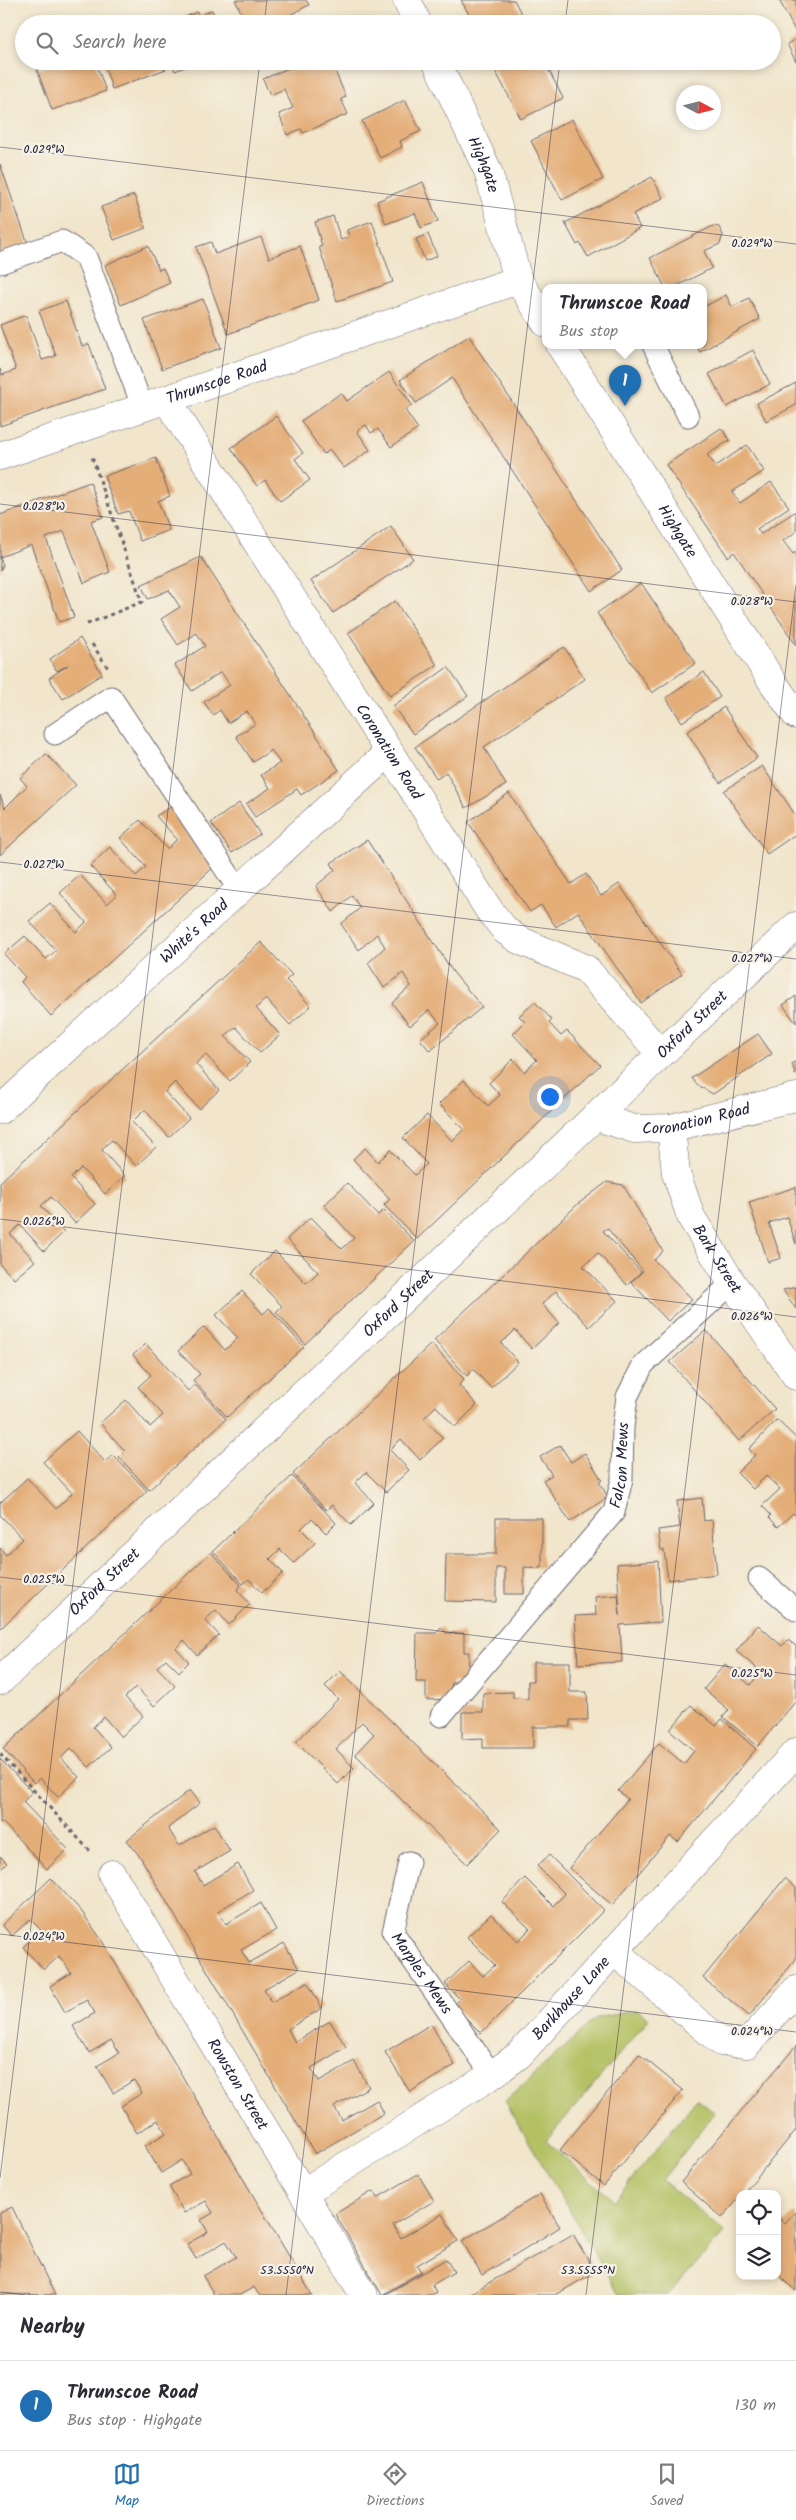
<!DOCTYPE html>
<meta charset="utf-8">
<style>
:root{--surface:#fff;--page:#f2f2f3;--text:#2b2b33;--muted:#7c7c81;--line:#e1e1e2;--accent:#1f6fb2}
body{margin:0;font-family:Kalam,sans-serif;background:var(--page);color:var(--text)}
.controls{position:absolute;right:15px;bottom:15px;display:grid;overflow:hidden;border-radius:10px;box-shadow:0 2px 8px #0003}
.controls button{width:45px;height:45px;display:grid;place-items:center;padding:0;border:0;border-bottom:1px solid var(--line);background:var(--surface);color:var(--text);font:25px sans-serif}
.compass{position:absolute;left:676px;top:85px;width:45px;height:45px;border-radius:50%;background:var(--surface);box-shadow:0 2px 8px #0003;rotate:97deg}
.you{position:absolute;left:549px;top:1096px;width:18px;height:18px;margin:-12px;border:4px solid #fff;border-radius:50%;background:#1a73e8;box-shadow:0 0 0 8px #1a73e833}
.badge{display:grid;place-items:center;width:32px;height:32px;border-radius:50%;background:var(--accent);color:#fff;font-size:16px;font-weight:700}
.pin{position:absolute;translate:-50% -41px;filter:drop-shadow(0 1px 2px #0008)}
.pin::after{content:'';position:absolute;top:26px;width:18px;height:15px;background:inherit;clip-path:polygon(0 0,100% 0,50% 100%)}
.popup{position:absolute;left:542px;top:284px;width:165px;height:65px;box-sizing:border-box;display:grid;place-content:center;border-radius:10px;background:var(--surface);filter:drop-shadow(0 1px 4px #0005);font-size:16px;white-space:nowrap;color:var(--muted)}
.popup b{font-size:19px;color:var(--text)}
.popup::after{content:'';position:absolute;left:50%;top:100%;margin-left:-10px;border:10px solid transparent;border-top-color:var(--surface)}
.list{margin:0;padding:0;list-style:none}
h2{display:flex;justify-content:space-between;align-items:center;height:65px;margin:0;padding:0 20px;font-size:21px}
h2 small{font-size:16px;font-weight:400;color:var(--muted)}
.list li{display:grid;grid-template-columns:32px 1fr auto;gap:15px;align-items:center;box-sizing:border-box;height:90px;padding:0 20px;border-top:1px solid var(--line)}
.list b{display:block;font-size:19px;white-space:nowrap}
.list p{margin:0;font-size:16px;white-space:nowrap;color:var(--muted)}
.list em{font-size:16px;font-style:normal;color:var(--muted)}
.icon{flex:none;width:28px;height:28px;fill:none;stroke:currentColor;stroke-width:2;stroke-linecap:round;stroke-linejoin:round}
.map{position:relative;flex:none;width:796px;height:2295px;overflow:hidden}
.search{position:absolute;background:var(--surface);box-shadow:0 2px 8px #0003;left:15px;right:15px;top:15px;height:55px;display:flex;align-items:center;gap:12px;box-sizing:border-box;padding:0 18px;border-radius:28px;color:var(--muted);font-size:19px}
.sheet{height:155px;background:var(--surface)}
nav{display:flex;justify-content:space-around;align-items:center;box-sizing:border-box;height:70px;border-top:1px solid var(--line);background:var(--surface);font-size:14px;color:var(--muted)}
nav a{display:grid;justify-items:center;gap:2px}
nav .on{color:var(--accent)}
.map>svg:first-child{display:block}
.green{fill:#b3c164;stroke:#6a7250}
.building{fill:#e4ae79}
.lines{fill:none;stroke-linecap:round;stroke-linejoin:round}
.lane-casing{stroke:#6a666d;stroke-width:23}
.street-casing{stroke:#6a666d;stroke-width:29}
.secondary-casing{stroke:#6a666d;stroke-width:29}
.path{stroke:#6a666d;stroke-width:3;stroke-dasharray:4 4;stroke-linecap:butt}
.lane{stroke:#fff;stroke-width:21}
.street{stroke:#fff;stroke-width:28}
.secondary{stroke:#fff;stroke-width:28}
.ticks{fill:none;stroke:#22223b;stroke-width:1;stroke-opacity:0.45}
.labels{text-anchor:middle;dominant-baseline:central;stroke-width:4.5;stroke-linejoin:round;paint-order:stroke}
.street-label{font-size:16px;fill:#22223b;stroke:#f7f3e8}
.ticks-label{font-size:12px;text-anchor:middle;fill:#22223b;stroke:#f7f3e8;stroke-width:4.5;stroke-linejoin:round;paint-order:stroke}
</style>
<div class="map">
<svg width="796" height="2295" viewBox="0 0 796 2295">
<rect width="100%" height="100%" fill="#f7f3e8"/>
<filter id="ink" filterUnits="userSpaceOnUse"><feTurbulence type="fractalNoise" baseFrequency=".02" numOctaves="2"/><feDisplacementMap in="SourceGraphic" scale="10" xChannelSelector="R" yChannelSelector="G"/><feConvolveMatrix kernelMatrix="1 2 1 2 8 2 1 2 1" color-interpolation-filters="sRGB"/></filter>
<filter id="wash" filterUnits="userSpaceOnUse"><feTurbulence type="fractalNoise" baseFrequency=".0096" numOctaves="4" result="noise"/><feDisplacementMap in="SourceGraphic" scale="20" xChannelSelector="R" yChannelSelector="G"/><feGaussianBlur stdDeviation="1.12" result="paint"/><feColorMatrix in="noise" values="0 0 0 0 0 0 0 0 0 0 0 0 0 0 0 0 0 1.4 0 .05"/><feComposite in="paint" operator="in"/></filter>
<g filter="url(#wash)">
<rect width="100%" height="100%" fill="#f1e5cb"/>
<polygon class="green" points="638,2010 649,2019 546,2141 614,2201 697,2099 715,2113 662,2180 725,2232 668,2295 619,2295 505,2101 596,2018"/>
<g id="blocks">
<g class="building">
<polygon points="235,0 306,0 309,5 272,24 247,24"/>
<polygon points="461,0 514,0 523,17 509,24 474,24"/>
<polygon points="779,0 796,0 796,33 786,13"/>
<polygon points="212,10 218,24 168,24 197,12 199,16"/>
<polygon points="796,39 796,62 787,44"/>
<polygon points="49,61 95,61 106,91 52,110 37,70 48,66 47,62"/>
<polygon points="103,61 163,61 166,69 112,89"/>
<polygon points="171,61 200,61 175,71"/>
<polygon points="305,61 325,61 327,66 332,64 346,97 341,99 348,114 303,133 301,129 287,135 279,114 293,108 284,89 270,95 263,79"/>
<polygon points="490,61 544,61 563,98 521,119"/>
<polygon points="405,100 421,131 400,141 402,147 380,158 362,121"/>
<polygon points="572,119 603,179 562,200 531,141"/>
<polygon points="0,164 29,247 0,257"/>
<polygon points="652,177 663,198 633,214 640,228 588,257 580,243 577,245 565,223"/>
<polygon points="423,182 438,221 421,228 415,213 386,224 377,201"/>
<polygon points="134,195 146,228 114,240 101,207"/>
<polygon points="333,216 341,240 349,237 347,230 372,221 393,282 337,301 319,247 322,246 315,222"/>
<polygon points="713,226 719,227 723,235 720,244 704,251 712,268 675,287 665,287 650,258"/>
<polygon points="428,234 437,256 425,261 416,239"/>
<polygon points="261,237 269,258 300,246 319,300 228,334 196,247 211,242 215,254"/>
<polygon points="148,246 159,270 163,268 170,283 121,305 105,265"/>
<polygon points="726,295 732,307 749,298 760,319 700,352 695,345 704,345 704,307"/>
<polygon points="203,299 221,348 162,369 144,320"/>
<polygon points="66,301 82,346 89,344 105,389 0,426 0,369 2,375 16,370 0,325 26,315 42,360 56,356 39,311"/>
<polygon points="469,336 622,570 591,591 452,378 416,403 400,380"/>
<polygon points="753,350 770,384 727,407 709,374"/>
<polygon points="389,372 412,405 405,410 418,429 391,447 378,429 371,433 366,425 364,426 357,431 370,450 344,468 330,450 324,454 301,421 341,393 347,401"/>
<polygon points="796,383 796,405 766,421 757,403"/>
<polygon points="276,416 303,453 295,459 310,480 280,501 265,480 257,486 231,448"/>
<polygon points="721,428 730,440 707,455 716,466 747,445 764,471 732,492 740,503 771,482 789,507 757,529 761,534 796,511 796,532 783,541 793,554 796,551 796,645 734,552 728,557 666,465"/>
<polygon points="156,458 170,496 158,501 169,530 140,541 129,511 118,514 104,476"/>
<polygon points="90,482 103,517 91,521 110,572 84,583 64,531 46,538 74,617 59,622 31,545 0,557 3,565 0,571 0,515"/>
<polygon points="391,526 413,559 333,613 311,581"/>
<polygon points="201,557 339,770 301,795 297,789 255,817 246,804 270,788 261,775 280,763 271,750 253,762 236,736 255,724 247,711 228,723 220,710 213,715 204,702 230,685 221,672 192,691 175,665 205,646 197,633 178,645 161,619 180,607 169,590 148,599 141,585"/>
<polygon points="641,583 696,663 652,693 597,613"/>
<polygon points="395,601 437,665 390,696 348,633"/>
<polygon points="80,638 102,674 63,699 49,678 68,665 57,671 50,659"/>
<polygon points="564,647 585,679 484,747 506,785 466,808 446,772 437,779 415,747"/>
<polygon points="448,667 468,696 413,734 393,706"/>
<polygon points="704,672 720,697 682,722 666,698"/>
<polygon points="724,707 757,758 720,783 687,732"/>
<polygon points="46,754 76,785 0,855 0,795 5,808 27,786 20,778"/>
<polygon points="762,766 796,816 796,834 767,854 724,791"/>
<polygon points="509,793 571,884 586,874 601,896 619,884 682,974 641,1003 578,912 556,927 541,905 530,912 468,822"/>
<polygon points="177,803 217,864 51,1016 21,982 25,977 4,954 25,936 46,959 51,955 56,950 29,921 50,903 76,932 86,922 60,893 80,875 107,904 117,895 90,866 110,847 136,876 146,867 120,838 140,820 167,849 177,839 156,816"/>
<polygon points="239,803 260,834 232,853 211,823"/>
<polygon points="367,840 453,972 482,1007 430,1051 420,1039 440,1023 429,1010 410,1026 392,1003 411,986 403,973 384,988 368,963 385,947 377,934 359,950 341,924 360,908 352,895 333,912 316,886 335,870 331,863"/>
<polygon points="261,942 292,975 286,980 311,1006 290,1025 266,999 256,1008 280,1035 260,1053 236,1027 225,1036 250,1062 230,1081 206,1055 200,1059 196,1064 219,1090 199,1109 175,1082 165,1092 189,1118 169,1137 145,1110 139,1115 132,1122 156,1147 136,1166 112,1140 106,1145 102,1150 125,1176 105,1194 81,1168 71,1178 95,1204 75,1223 51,1197 41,1206 64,1232 44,1251 20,1225 10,1234 35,1261 14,1279 0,1264 0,1182"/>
<polygon points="796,996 796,1023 783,1005"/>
<polygon points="535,1002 552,1020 549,1023 561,1036 567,1031 600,1065 417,1239 384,1205 390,1199 353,1159 365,1148 378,1162 390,1150 415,1175 427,1164 403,1138 427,1115 452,1141 464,1129 439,1104 464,1080 488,1106 500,1095 489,1083 513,1059 524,1072 537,1060 513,1034 525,1022 519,1016"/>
<polygon points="758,1034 772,1054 713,1094 697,1085 692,1078"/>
<polygon points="796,1062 796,1074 795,1075 792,1063"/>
<polygon points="607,1182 623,1185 663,1251 654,1260 692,1299 668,1321 631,1282 643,1271 607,1228 603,1231 641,1272 627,1285 598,1253 583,1266 617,1301 589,1327 556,1291 542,1304 559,1323 532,1349 515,1330 508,1337 501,1343 518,1362 491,1388 473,1369 467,1376 434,1340 578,1204"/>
<polygon points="347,1183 378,1215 384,1210 414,1241 305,1344 276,1312 282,1306 251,1274 275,1251 306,1283 312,1278 318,1272 287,1239 311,1217 342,1249 354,1238 324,1205"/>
<polygon points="796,1187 796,1244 787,1217 769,1223 781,1258 768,1262 749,1202"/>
<polygon points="796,1287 796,1309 783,1290"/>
<polygon points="242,1291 263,1314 269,1308 304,1347 227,1417 193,1380 200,1374 178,1351 204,1327 225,1350 238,1338 216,1315"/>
<polygon points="706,1330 775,1409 739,1441 670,1362"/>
<polygon points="146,1344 188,1391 195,1385 226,1419 149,1490 119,1457 125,1451 100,1423 126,1400 150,1427 163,1415 138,1387 151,1375 133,1355"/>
<polygon points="431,1344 464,1379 459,1385 477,1405 455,1427 436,1406 424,1418 443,1438 420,1460 401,1439 390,1450 409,1470 386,1492 366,1472 355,1483 374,1503 351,1525 332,1505 326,1510 293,1474"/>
<polygon points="777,1420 796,1438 796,1516 793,1513 778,1527 769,1517 771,1515 762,1506 780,1489 766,1476 753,1489 737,1473 755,1455 749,1449"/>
<polygon points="77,1431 105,1462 113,1455 147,1491 0,1629 0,1548 6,1555 23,1539 0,1515 0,1503 27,1478 56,1509 72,1493 43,1462"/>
<polygon points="560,1445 571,1462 585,1453 602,1480 599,1482 608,1497 570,1522 543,1480 552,1475 540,1457"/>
<polygon points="292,1476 336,1523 326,1533 312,1519 307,1523 301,1529 315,1543 294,1563 280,1549 270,1559 283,1573 262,1593 249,1579 243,1584 213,1551"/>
<polygon points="702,1498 704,1521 712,1520 717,1574 668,1580 664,1550 661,1550 658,1530 680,1527 677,1501"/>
<polygon points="496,1518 542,1518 542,1568 524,1567 524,1594 505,1594 505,1568 496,1568 496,1602 445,1601 446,1554 496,1554"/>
<polygon points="211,1552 241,1585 237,1590 250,1604 229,1625 216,1610 205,1620 219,1635 197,1655 184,1640 176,1648 189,1662 179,1672 166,1659 157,1667 175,1686 154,1706 136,1687 125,1697 143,1716 121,1737 104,1717 93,1727 111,1747 89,1767 71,1748 61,1758 79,1777 58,1797 40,1778 34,1783 3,1749"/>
<polygon points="658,1561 661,1622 620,1625 622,1662 578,1664 575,1616 596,1615 595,1597 618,1595 620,1616 617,1564"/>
<polygon points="758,1625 782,1646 788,1640 796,1646 796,1701 758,1746 723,1717 729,1710 704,1689 725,1664 750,1685 761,1672 736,1651"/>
<polygon points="441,1627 446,1633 464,1633 464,1652 469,1652 468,1683 452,1682 451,1699 426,1700 426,1682 416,1682 417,1633 436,1633"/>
<polygon points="533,1662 570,1662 570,1692 587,1692 588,1720 570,1720 570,1727 533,1727 533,1748 483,1748 483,1738 462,1739 462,1712 483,1712 483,1693 513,1692 513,1698 528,1699 528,1681 533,1681"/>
<polygon points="340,1671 501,1829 467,1864 355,1754 374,1734 362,1722 336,1749 354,1768 338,1784 296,1742 338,1699 325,1686"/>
<polygon points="691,1705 716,1726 722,1719 756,1749 678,1842 670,1836 612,1905 569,1868 628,1799 618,1791 659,1743 684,1764 694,1751 670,1730"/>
<polygon points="0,1759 32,1792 23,1802 68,1849 47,1869 2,1822 0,1823"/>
<polygon points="190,1790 200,1803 168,1828 179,1846 214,1825 230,1851 195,1872 203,1885 238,1864 253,1890 218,1911 226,1924 261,1903 276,1930 241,1950 249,1963 284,1943 299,1969 264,1989 272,2002 307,1982 322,2008 288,2029 291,2035 295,2042 330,2021 346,2047 311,2068 319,2081 354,2061 369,2087 334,2107 342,2120 377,2100 384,2113 315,2154 141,1858 127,1840"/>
<polygon points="549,1855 604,1910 481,2033 454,2006 460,1999 445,1984 469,1961 483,1976 495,1965 467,1937 491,1914 518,1941 530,1929 502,1902 525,1878 553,1906 565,1894 537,1866"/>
<polygon points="0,1856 7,1863 0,1870"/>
<polygon points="51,1878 82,1912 101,1939 312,2295 259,2295 254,2287 240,2295 214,2295 212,2291 203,2276 236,2257 226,2241 196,2259 187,2244 208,2232 201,2220 213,2213 206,2201 184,2213 169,2186 190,2174 182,2160 161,2173 145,2146 166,2133 162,2127 158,2120 137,2133 121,2106 142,2093 134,2080 113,2093 97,2066 119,2053 111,2040 89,2053 73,2026 95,2013 87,2000 65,2012 50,1986 71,1973 65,1964 59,1956 44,1970 23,1947 41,1930 30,1919 12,1936 2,1925"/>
<polygon points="785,1878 796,1888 796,1959 749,2016 703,1978"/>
<polygon points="431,2024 455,2065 410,2092 385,2052"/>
<polygon points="796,2046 796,2130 743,2194 740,2194 740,2197 722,2218 681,2182"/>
<polygon points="639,2054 683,2090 604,2186 560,2150"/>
<polygon points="418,2174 434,2201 393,2225 401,2238 442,2214 458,2241 417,2265 421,2272 382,2295 335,2214 373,2191 377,2198"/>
<polygon points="540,2194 560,2227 482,2275 462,2241"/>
<polygon points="12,2207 34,2252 55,2295 0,2294 0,2213"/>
<polygon points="796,2211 796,2291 777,2274 777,2223 780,2219 785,2223"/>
<polygon points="573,2234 595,2272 555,2295 468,2295"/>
<polygon points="446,2259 454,2272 432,2285 436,2292 431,2295 384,2295"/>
</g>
</g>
</g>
<g filter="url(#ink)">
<use href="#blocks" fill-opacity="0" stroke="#6a666d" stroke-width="1"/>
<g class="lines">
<g class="lane-casing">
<g id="lane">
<polyline points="0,263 62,241 86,257 143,408"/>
<polyline points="653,345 688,416"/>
<polyline points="55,734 111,697 239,890"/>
<polyline points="759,1578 796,1610"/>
<path id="s1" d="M441,1716L614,1512L622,1479L623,1427L627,1397L643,1365L732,1283"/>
<path id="s2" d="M409,1862L393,1932L492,2075"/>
</g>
</g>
<g class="street-casing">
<g id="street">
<polyline points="407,0 418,24"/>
<path id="s3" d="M436,61L488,171L518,280L546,323"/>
<path id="s4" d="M560,345L774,684L796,715"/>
<path id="s5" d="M167,400L489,910L506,931L519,940L586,969L661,1054"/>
<path id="s6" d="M0,456L518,280"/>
<path id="s7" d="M0,1110L389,752"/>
<path id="s8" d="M597,1117L634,1129L671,1128L796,1097"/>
<path id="s9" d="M671,1128L676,1173L691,1217L732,1283L796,1376"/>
<path id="s10" d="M112,1874L364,2295"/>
<polyline points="615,1952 721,2042 747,2044 796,1990"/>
<path id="s11" d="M304,2192L492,2075L519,2055L796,1752"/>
</g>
</g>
<g class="secondary-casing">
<g id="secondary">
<path id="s12" d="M0,1681L796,926"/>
</g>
</g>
<g class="path">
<polyline points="87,624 142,602 92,457"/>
<polyline points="92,644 108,668"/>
<polyline points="0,1754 90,1851"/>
</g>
<use href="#lane" class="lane"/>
<use href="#street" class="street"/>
<use href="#secondary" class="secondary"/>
</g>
</g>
<path class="ticks" d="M264,24L267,0M565,24L568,0M0,147L796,244M0,504L796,602M0,862L796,959M0,1219L796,1317M0,1577L796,1675M0,1934L796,2032M0,2178L260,61M0,2292L26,2295M286,2295L560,61M586,2295L796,585"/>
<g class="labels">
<g class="street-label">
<text stroke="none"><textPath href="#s3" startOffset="114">Highgate</textPath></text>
<text stroke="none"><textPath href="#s6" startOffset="229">Thrunscoe Road</textPath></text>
<text stroke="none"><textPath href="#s4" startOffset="220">Highgate</textPath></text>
<text stroke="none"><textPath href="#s5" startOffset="416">Coronation Road</textPath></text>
<text stroke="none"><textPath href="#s7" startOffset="264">White's Road</textPath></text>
<text stroke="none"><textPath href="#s12" startOffset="954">Oxford Street</textPath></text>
<text stroke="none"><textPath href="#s8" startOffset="102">Coronation Road</textPath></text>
<text stroke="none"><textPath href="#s9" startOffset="141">Bark Street</textPath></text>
<text stroke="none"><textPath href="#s12" startOffset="549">Oxford Street</textPath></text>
<text stroke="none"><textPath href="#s1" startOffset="315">Falcon Mews</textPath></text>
<text stroke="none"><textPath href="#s12" startOffset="144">Oxford Street</textPath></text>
<text stroke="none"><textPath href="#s2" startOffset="122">Marples Mews</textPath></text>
<text stroke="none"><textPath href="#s11" startOffset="332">Barkhouse Lane</textPath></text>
<text stroke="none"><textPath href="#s10" startOffset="245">Rowston Street</textPath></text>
</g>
</g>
<g class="ticks-label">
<text x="44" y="153">0.029°W</text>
<text x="752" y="247">0.029°W</text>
<text x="44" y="510">0.028°W</text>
<text x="752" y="605">0.028°W</text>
<text x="44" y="868">0.027°W</text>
<text x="752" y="962">0.027°W</text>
<text x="44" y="1225">0.026°W</text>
<text x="752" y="1320">0.026°W</text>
<text x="44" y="1583">0.025°W</text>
<text x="752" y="1677">0.025°W</text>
<text x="44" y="1940">0.024°W</text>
<text x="752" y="2035">0.024°W</text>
<text x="287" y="2274">53.5550°N</text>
<text x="588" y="2274">53.5555°N</text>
</g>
</svg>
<div class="controls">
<button><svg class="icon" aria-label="locate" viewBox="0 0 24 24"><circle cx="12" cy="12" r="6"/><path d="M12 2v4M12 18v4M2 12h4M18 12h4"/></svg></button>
<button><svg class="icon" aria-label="layers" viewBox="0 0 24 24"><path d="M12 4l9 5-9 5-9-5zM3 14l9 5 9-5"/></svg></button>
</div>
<svg class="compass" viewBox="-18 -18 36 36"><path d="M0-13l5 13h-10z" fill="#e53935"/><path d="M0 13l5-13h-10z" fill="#7c7c81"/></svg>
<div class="you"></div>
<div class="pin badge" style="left:625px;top:406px">1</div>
<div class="popup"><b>Thrunscoe Road</b>Bus stop</div>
<div class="search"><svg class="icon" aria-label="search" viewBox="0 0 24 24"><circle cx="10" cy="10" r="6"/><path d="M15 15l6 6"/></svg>Search here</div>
</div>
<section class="sheet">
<h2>Nearby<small></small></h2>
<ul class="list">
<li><span class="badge">1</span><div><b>Thrunscoe Road</b><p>Bus stop · Highgate</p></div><em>130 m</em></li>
</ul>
</section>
<nav>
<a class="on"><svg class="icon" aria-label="map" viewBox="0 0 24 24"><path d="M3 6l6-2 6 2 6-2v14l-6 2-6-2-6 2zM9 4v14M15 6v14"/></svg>Map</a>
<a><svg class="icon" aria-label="directions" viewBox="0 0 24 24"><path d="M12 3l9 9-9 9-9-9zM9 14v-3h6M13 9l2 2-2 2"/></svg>Directions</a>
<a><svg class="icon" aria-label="saved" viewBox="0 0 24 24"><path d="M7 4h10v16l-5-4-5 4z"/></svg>Saved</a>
</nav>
